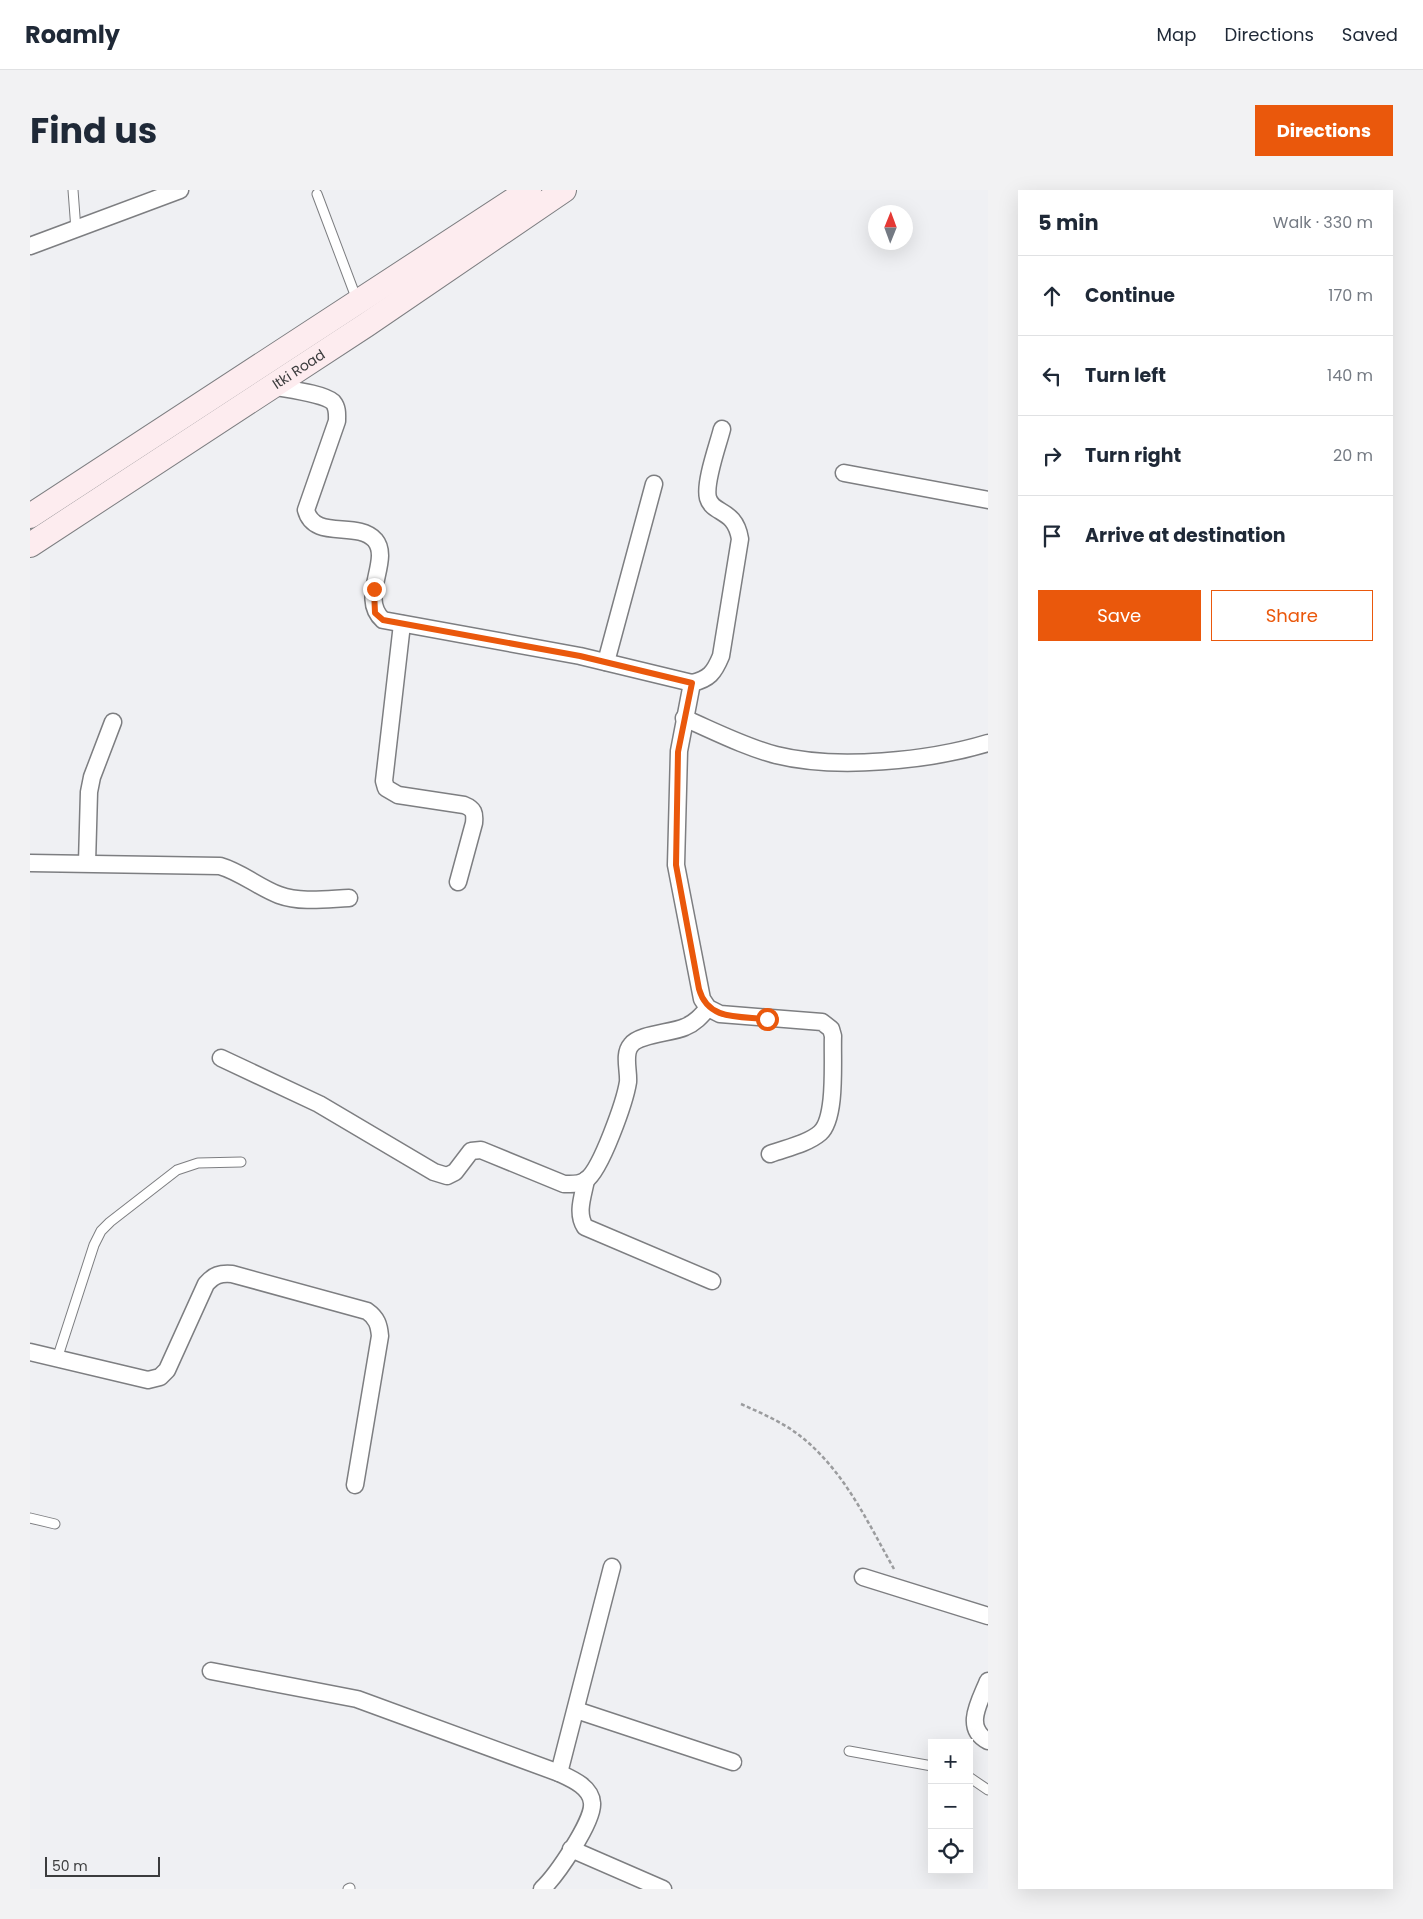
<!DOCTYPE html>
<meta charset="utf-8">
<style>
:root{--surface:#fff;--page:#f2f2f3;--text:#1f2937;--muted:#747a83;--line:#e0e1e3;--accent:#ea580c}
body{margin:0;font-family:Poppins,sans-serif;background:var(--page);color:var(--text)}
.controls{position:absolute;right:15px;bottom:15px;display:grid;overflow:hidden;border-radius:0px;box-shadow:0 5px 20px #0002}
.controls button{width:45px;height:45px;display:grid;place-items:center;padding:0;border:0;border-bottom:1px solid var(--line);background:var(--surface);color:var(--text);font:25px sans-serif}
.compass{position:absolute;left:838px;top:15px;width:45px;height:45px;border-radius:50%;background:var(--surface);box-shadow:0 5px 20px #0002;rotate:1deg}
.scale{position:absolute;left:15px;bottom:12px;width:115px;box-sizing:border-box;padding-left:5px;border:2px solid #3b3c3d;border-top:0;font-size:14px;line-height:18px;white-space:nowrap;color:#3b3c3d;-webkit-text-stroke:4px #eff0f3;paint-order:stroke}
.stop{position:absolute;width:15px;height:15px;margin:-11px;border:4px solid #ea580c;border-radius:50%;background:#fff}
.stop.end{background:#ea580c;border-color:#fff;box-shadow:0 1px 5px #0008}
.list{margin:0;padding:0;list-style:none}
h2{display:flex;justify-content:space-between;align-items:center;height:65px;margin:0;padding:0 20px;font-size:21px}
h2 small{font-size:16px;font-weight:400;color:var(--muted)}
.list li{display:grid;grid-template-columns:32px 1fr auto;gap:15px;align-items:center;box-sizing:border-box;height:80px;padding:0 20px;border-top:1px solid var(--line)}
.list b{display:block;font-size:19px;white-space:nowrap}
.list em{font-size:16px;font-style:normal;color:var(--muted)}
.actions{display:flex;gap:10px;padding:15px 20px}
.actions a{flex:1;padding:11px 0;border:1px solid var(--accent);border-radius:0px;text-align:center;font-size:18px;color:var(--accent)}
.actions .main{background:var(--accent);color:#fff}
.icon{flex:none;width:28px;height:28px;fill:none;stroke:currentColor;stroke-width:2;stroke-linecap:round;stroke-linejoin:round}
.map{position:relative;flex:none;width:958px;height:1699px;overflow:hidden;border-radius:0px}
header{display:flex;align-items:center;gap:30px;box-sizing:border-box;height:70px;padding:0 25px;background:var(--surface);border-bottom:1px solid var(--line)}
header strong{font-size:24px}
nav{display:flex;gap:28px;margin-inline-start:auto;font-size:18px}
.intro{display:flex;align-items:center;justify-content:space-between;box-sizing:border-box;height:120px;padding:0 30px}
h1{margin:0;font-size:35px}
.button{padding:12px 22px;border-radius:0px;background:var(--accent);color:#fff;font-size:18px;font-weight:700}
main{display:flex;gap:30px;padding:0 30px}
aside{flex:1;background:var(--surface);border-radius:0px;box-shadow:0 5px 20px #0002}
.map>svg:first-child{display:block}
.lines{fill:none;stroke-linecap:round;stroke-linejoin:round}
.service-casing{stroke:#7d7e81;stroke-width:11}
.minor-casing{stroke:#7d7e81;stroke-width:19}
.secondary-casing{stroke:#7d7e81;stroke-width:26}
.path{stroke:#9b9c9e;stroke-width:2.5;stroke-dasharray:4 2.5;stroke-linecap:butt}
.service{stroke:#fff;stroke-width:9}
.minor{stroke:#fff;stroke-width:16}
.secondary{stroke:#fdecef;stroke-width:24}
.route{stroke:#ea580c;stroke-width:6}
.labels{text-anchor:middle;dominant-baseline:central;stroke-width:4;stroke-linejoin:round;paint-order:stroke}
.street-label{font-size:14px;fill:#3b3c3d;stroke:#eff0f3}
</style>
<header>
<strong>Roamly</strong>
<nav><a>Map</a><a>Directions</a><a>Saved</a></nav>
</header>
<div class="intro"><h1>Find us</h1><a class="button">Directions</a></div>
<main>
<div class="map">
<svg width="958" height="1699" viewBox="0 0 958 1699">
<rect width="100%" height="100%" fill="#eff0f3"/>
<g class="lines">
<g class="service-casing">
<g id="service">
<polyline points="43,0 46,40"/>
<polyline points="287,4 327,110"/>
<polyline points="27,1169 64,1055 71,1041 80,1032 147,980 168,973 211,972"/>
<polyline points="0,1328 25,1334"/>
<polyline points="819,1561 902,1576"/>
<polyline points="939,1587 958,1600"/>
<polyline points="318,1699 320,1698"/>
</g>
</g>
<g class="minor-casing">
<g id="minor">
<polyline points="0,56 150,0"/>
<path d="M241,196C255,199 293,203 303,212C308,218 307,225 307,231L276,320C284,351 327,330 345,350C362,370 328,408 353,430L550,466L662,493C679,489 684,483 691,466L710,349C705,318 683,325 678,308C674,293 688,255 692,239"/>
<polyline points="814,283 958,310"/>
<path d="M372,434L354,591L356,598L368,605L434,615C444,619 445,623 444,633L428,692"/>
<polyline points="576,472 624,294"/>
<path d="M662,493L649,561L646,675L672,809L678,818L690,824L792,832L801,839L803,846C802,869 807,928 790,943C777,954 756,958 740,964"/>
<path d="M654,528C684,541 715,557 746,565C806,580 899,571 958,553"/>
<path d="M0,673L190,676C211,682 228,697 249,705C271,713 297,709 319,708"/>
<polyline points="57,673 59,602 62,587 83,532"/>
<path d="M191,868L289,914L404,982L417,986L425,982L441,961L451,960L534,994C542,994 550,995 556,990C571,980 595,911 598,892C599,881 593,864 601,855C609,844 642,843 655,837C665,833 671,826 678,818"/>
<path d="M556,990C553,1006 546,1023 555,1037L682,1091"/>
<path d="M0,1162L118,1190L130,1187L137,1180L176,1094C184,1085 190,1083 202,1084L337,1121C347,1128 349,1135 350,1146L325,1295"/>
<polyline points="833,1387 958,1426"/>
<path d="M181,1481L327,1509L529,1583C542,1589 561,1597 562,1613C564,1631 526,1686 512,1699"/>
<path d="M958,1491C950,1511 933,1538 958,1551"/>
<polyline points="546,1520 703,1572"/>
<polyline points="529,1583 582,1377"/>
<polyline points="541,1659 633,1699"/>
</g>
</g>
<g class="secondary-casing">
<g id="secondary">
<polyline points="0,326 499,0"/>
<path id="s1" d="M0,355L336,135L534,0"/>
</g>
</g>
<path class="path" d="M711,1214C731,1223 752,1232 769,1245C814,1280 837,1331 864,1379"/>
<use href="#service" class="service"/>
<use href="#minor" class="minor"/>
<use href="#secondary" class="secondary"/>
</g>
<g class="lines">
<path class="route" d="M344,399L345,423L353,430L550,466L662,493L648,562L646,675L669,799C678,831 709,826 737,829"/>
</g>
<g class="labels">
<g class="street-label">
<text stroke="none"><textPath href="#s1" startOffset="321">Itki Road</textPath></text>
</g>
</g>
</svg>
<div class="controls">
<button>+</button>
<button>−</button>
<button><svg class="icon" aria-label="locate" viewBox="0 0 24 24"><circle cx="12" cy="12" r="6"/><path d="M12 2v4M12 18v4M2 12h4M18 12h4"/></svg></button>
</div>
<svg class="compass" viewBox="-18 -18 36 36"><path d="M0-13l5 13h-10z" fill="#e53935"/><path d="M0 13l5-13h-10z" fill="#747a83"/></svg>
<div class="scale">50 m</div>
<div class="stop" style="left:737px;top:829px"></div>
<div class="stop end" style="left:344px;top:399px"></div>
</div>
<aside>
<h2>5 min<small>Walk · 330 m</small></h2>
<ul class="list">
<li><svg class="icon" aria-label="ahead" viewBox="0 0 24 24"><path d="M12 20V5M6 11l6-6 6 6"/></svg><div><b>Continue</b></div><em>170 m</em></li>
<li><svg class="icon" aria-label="left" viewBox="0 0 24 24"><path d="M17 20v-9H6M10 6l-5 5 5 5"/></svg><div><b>Turn left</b></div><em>140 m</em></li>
<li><svg class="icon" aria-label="right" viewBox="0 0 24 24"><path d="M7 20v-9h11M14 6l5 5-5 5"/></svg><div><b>Turn right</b></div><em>20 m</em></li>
<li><svg class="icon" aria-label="arrive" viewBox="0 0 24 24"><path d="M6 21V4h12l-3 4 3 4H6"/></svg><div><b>Arrive at destination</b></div></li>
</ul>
<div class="actions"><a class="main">Save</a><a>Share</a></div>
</aside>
</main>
